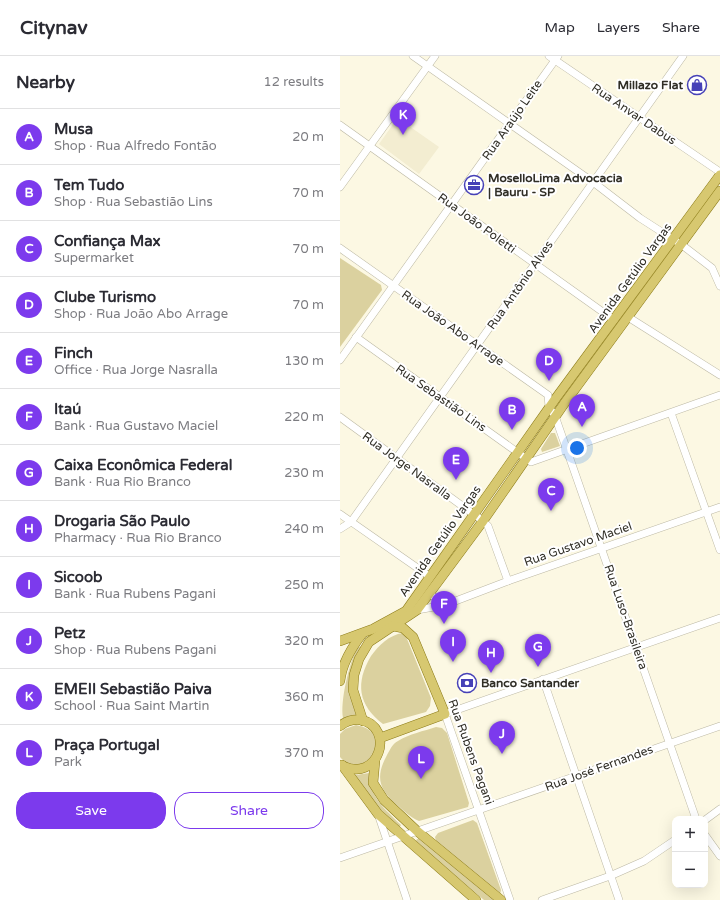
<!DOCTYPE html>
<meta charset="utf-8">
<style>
:root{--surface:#fff;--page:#f2f2f3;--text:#2b2b33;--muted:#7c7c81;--line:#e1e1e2;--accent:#7c3aed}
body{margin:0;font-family:"Varela Round",sans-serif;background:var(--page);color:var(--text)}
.controls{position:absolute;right:12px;bottom:12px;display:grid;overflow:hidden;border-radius:8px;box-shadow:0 4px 16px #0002}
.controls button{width:36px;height:36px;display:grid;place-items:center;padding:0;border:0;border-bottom:1px solid var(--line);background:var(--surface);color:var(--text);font:20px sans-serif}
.you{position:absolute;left:237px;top:392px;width:14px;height:14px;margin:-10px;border:3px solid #fff;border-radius:50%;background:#1a73e8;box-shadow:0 0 0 6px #1a73e833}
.badge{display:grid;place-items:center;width:26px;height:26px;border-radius:50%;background:var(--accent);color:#fff;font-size:13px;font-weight:700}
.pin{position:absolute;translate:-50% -33px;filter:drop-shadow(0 1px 2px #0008)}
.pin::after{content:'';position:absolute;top:21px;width:14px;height:12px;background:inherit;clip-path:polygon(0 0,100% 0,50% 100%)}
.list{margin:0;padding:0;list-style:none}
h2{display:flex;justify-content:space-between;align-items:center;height:52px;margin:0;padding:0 16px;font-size:17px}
h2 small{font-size:13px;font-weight:400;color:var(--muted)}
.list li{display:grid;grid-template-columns:26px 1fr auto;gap:12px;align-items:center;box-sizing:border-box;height:56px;padding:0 16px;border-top:1px solid var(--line)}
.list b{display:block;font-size:15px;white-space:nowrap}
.list p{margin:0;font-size:13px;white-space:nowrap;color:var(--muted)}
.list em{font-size:13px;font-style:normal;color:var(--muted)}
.actions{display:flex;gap:8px;padding:12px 16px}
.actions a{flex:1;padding:9px 0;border:1px solid var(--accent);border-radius:16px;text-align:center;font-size:14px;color:var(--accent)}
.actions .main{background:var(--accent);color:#fff}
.map{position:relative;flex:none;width:380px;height:844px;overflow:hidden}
header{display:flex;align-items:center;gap:24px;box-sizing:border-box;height:56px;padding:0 20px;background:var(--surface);border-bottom:1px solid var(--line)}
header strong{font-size:19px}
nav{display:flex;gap:22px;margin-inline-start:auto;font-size:14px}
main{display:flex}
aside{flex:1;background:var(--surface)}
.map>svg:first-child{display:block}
.built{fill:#f3edd1}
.green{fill:#dbd19f}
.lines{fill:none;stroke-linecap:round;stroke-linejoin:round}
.minor-casing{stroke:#bcb8a4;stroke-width:8}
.major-casing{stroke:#8c7b18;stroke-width:10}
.minor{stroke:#fff;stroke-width:7}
.major{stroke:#d7c870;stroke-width:9}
.labels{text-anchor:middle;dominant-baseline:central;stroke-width:4;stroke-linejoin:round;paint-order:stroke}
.poi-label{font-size:12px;font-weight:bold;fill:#302e26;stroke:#fff;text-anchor:start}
.street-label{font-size:12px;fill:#302e26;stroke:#fff}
</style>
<header>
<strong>Citynav</strong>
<nav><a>Map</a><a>Layers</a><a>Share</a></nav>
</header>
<main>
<aside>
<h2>Nearby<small>12 results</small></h2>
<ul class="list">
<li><span class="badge">A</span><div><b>Musa</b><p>Shop · Rua Alfredo Fontão</p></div><em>20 m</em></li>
<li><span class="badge">B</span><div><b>Tem Tudo</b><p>Shop · Rua Sebastião Lins</p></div><em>70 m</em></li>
<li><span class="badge">C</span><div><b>Confiança Max</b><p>Supermarket</p></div><em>70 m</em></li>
<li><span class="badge">D</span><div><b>Clube Turismo</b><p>Shop · Rua João Abo Arrage</p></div><em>70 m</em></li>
<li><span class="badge">E</span><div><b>Finch</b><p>Office · Rua Jorge Nasralla</p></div><em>130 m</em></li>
<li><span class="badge">F</span><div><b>Itaú</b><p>Bank · Rua Gustavo Maciel</p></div><em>220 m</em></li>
<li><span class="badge">G</span><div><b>Caixa Econômica Federal</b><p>Bank · Rua Rio Branco</p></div><em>230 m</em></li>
<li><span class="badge">H</span><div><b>Drogaria São Paulo</b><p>Pharmacy · Rua Rio Branco</p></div><em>240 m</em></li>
<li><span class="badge">I</span><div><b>Sicoob</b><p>Bank · Rua Rubens Pagani</p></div><em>250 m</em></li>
<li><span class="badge">J</span><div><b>Petz</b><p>Shop · Rua Rubens Pagani</p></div><em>320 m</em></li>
<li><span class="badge">K</span><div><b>EMEII Sebastião Paiva</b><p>School · Rua Saint Martin</p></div><em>360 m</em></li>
<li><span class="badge">L</span><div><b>Praça Portugal</b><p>Park</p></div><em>370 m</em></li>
</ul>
<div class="actions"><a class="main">Save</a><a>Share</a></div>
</aside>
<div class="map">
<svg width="380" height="844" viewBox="0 0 380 844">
<rect width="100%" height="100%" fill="#fcf8e3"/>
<polygon class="built" points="64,53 75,61 69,70 99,91 79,118 39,88"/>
<g class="green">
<polygon points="0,202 41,229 42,234 0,291"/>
<polygon points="211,377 215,377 220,390 202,396 201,393"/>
<path d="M63,577L65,578L91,642L90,650L86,656L43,668C18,649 15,627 31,600C39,589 49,579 63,577Z"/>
<path d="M21,590C7,612 6,635 17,659L3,662C0,645 9,608 17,592Z"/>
<path d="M16,669C59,676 23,730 0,701V678L5,673Z"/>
<path d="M96,671L102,672L107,677L129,747L128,751L79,765C70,761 64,755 56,748C39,733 35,721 47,699C50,694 52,688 58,685C69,678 84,675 96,671Z"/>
<path d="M29,717C31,743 44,752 61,769L59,772C49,761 17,733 16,719Z"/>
<polygon points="133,764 137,767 161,834 160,839 96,785 95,781 98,777"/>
<polygon points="79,782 153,844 144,844 77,787 76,784"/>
</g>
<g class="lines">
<g class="minor-casing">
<g id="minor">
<polyline points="73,0 253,126 300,162 342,189 372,212 380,230"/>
<polyline points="209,0 380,116"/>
<polyline points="0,69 274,264"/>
<polyline points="0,131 95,0"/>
<polyline points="0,192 208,339 209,351 215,360 356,763"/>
<polyline points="288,261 380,319"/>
<polyline points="16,281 191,406 380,339"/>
<polyline points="0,304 218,0"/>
<polyline points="331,357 380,494"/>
<polyline points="0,361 143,465 148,470 168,525"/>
<polyline points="0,458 89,520"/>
<polyline points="0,473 11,466 343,0"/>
<polyline points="90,538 105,549"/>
<polyline points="77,554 105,549 168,525 380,451"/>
<polyline points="203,623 279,844"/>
<polyline points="38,758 67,844"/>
<polyline points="365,764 380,753"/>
<polyline points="365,779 380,800"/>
<polyline points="0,802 380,670"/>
<polyline points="170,844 105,658 380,562"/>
<polyline points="202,844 270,820 304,805 335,784"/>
</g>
</g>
<g class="major-casing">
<g id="major">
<polyline points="0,585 33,573 66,555 216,342 380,119"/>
<path d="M0,625C2,607 12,591 22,578"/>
<polyline points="23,665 13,634 14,619 19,603 29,586 77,554 143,465 224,348 380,135"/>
<path d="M0,670C6,665 13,663 21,664C56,671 39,729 1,709"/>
<polyline points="40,682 105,658 73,581 63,572 53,570"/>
<polyline points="35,705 33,727 44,744 77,775 161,844"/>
<polyline points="2,709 38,758 136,844"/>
</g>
</g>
<use href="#minor" class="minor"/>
<use href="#major" class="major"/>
</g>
<defs>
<g id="shop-ring" transform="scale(1)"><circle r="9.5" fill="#fff" stroke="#4641b7" stroke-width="1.5"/><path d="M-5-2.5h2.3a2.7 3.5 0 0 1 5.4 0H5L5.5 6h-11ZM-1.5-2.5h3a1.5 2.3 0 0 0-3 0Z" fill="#4641b7"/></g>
<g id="office-ring" transform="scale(1)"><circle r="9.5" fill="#fff" stroke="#4641b7" stroke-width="1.5"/><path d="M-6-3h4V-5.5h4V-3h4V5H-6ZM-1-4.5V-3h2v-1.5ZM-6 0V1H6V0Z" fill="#4641b7"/></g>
<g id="bank-ring" transform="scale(1)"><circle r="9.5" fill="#fff" stroke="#4641b7" stroke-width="1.5"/><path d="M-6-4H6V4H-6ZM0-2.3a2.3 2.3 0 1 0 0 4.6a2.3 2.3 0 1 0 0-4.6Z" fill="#4641b7"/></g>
</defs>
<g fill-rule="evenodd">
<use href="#shop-ring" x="357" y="29"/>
<use href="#office-ring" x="134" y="129"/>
<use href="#bank-ring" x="127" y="627"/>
</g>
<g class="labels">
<g class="poi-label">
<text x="343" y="29" text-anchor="end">Millazo FIat</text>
<text x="148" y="122">MoselloLima Advocacia<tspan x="148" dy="14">| Bauru - SP</tspan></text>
<text x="141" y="627">Banco Santander</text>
</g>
<g class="street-label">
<text transform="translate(294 58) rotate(34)">Rua Anvar Dabus</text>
<text transform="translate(172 64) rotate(-55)">Rua Araújo Leite</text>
<text transform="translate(137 167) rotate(36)">Rua João Poletti</text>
<text transform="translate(290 222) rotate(-54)">Avenida Getúlio Vargas</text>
<text transform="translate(180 229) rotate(-55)">Rua Antônio Alves</text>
<text transform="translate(113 272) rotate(35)">Rua João Abo Arrage</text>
<text transform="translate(101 342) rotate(35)">Rua Sebastião Lins</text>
<text transform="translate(67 410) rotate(36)">Rua Jorge Nasralla</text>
<text transform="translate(100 485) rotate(-55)">Avenida Getúlio Vargas</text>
<text transform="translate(238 488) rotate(-19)">Rua Gustavo Maciel</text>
<text transform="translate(286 561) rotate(71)">Rua Luso-Brasileira</text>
<text transform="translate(131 696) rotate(70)">Rua Rubens Pagani</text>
<text transform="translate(259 712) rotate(-20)">Rua José Fernandes</text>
</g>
</g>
</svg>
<div class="controls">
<button>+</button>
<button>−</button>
</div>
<div class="you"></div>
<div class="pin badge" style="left:242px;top:371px">A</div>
<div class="pin badge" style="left:172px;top:374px">B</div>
<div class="pin badge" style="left:211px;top:455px">C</div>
<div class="pin badge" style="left:209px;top:325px">D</div>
<div class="pin badge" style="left:116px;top:424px">E</div>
<div class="pin badge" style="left:104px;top:568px">F</div>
<div class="pin badge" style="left:198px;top:611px">G</div>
<div class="pin badge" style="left:151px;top:617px">H</div>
<div class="pin badge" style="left:113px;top:606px">I</div>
<div class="pin badge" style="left:162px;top:698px">J</div>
<div class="pin badge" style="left:63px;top:79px">K</div>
<div class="pin badge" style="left:81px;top:723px">L</div>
</div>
</main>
